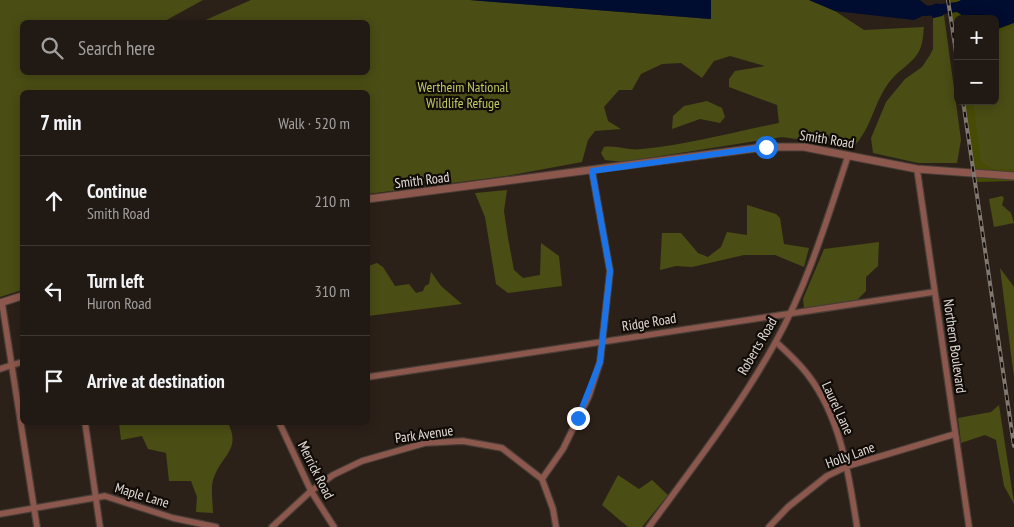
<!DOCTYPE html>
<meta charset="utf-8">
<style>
:root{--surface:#211913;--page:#2d2621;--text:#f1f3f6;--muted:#a2a0a0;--line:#3e3833}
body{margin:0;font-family:"PT Sans Narrow",sans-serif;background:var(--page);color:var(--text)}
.controls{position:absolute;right:15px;top:15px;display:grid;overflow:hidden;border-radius:8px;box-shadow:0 2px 12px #0003}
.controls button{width:45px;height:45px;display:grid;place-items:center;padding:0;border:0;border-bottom:1px solid var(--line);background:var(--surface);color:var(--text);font:25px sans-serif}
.stop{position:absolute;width:15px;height:15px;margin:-11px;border:4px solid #1a73e8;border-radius:50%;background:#fff}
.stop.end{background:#1a73e8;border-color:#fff;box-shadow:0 1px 5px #0008}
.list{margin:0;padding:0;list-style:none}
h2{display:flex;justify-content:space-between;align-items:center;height:65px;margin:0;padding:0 20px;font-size:21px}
h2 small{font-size:16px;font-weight:400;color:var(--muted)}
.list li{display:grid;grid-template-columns:32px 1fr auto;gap:15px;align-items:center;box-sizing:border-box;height:90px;padding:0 20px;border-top:1px solid var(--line)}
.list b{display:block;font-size:19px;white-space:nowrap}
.list p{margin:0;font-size:16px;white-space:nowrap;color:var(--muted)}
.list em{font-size:16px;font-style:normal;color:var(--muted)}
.icon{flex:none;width:28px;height:28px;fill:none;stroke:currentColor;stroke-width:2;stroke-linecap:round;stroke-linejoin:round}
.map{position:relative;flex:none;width:1014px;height:527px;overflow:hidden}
.search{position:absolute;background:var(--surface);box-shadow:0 2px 12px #0003;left:20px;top:20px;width:350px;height:55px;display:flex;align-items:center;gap:12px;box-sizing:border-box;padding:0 18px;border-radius:8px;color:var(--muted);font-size:19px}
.panel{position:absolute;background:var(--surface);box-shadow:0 2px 12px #0003;left:20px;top:90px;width:350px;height:335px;border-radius:8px}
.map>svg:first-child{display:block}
.green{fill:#474b04}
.forest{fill:#4a4d14}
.water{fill:#000c30}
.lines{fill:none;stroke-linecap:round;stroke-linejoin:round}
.river{stroke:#000c30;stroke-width:10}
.minor-casing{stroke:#493e37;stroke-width:8}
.tertiary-casing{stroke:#493e37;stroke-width:9}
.minor{stroke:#8c584d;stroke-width:5.5}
.tertiary{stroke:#8c584d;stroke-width:7}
.rail-casing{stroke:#807770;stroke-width:4}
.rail{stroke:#110c08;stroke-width:2;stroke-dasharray:5.5;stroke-linecap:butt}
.route{stroke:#1a73e8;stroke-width:6}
.labels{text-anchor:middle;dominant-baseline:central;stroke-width:4.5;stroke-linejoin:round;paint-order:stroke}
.park-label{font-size:14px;fill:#c0c861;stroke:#110c08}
.street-label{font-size:14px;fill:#e1d9d4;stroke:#110c08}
</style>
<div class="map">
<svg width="1014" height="527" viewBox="0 0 1014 527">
<rect width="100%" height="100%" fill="#2c2119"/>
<polygon class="green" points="949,0 1014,0 1014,181 975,182 963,101 995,101 995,19 958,19 958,64"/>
<g class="forest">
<path d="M0,0H203L163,22H22V72H368V22H201L251,0H470L710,19L711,0H809L835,11L864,30L924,27C923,36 923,45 918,53C911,64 899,70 891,80C874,100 872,129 853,147L782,137L623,162L605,160L601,153L604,147C617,145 629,151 642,149C688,145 734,132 779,123L777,105L729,87V79L735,71L765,66L730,56L714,61L702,78L681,63L662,64L641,74L632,90H619L604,107L608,121L621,129L595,131L588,140L582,162L506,176L368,194V92H22V290L0,297Z"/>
<polygon points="944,15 961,140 957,163 918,163 873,153 871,138 886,102 905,79 922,67 930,55 933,49 933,18"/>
<polygon points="1014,26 1014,169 993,169 981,162 973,101 995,101 995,34"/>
<polygon points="707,101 722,108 725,117 720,123 700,119 672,129 673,116 684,106"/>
<polygon points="507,190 504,211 508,238 514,270 523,278 540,275 541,243 559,256 562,286 508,293 496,284 485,217 475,193"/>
<polygon points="1002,196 1004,198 1002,205 1011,213 1014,223 994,227 989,199"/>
<polygon points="747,205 776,214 780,218 784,244 809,248 804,267 775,255 744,255 692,267 676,266 660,270 662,233 681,233 698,253 708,257 721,247 727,232 747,235"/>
<polygon points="879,242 878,266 866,277 866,291 857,300 804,308 803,299 824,249"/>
<polygon points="377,263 383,267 395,286 409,284 416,293 423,291 425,286 429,284 431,272 441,286 462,304 368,316 368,266"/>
<polygon points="1000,268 1014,287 1014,376 1013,370"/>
<polygon points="999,405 1014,503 1014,504 1004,486 996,440 985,435 961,443 958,418 991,412"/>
<path d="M201,422L228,423C241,449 223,454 214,477C210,486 213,503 213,513L196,512L197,497L191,481H169L166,453L148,449L142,436L121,440L119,423Z"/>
<polygon points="618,475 639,489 652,480 668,495 642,527 628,527 602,505"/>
</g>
<g class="water">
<polygon points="470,0 711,0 711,19"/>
<path d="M809,0H920L925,9C936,7 930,0 946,6L947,12L942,16L933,18L929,13L914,20L835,11Z"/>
<polygon points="961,0 1014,0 1014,23 995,30 995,19 967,19 957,12 956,4"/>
</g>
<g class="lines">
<polyline class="river" points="911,0 926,11 957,7 979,0"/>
<g class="minor-casing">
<g id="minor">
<polyline points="917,169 969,527"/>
<polyline points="2,303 37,527"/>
<path d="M776,342C787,352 799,363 808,375C841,418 849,475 857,527"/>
<polyline points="0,369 22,362"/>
<polyline points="368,377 934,292"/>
<polyline points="85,422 100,527"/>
<polyline points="279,422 311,491 334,527"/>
<polyline points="542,479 563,449 589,396 600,362 610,271 592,171"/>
<polyline points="0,514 105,496 173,518 216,527"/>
<polyline points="272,527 311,491 333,475 362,461 425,443 463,441 502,448 542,479 553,509 556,527"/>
<path d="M649,527C693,467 739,408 775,343C808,284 827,219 848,156"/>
<polyline points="769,527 788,507 827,476 848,466 955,434"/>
</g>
</g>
<g class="tertiary-casing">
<g id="tertiary">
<polyline points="368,199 765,147 804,147 917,169 1014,176"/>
<polyline points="0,303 22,296"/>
</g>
</g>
<use href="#minor" class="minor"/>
<use href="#tertiary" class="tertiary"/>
<g class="rail-casing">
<g id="rail">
<polyline points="948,0 958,66"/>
<polyline points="963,101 1014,446"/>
</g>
</g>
<use href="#rail" class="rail"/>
</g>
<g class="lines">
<polyline class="route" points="578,418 600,362 610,271 592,171 766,147"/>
</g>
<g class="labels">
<g class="park-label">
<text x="463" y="87">Wertheim National<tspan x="463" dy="16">Wildlife Refuge</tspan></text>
</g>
<g class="street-label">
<text transform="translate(827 139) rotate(9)">Smith Road</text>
<text transform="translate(422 180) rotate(-7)">Smith Road</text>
<text transform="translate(649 322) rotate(-9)">Ridge Road</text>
<text transform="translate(757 346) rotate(-60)">Roberts Road</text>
<text transform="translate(955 346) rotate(82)">Northern Boulevard</text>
<text transform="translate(838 408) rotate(65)">Laurel Lane</text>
<text transform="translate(424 434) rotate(-8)">Park Avenue</text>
<text transform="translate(850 455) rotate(-20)">Holly Lane</text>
<text transform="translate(316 470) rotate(63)">Merrick Road</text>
<text transform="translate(142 495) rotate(17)">Maple Lane</text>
</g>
</g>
</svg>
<div class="controls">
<button>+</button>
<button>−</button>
</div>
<div class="stop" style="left:766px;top:147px"></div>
<div class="stop end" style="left:578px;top:418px"></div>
<div class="search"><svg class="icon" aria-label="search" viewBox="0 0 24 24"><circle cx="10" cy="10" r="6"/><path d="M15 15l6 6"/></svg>Search here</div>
<section class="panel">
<h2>7 min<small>Walk · 520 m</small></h2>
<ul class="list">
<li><svg class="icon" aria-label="ahead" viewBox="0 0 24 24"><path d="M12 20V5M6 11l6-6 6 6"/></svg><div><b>Continue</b><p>Smith Road</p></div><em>210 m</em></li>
<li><svg class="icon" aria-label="left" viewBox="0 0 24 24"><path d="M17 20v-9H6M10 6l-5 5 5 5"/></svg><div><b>Turn left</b><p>Huron Road</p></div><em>310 m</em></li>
<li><svg class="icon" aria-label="arrive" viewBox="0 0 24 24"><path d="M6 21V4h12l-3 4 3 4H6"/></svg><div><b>Arrive at destination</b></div></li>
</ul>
</section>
</div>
